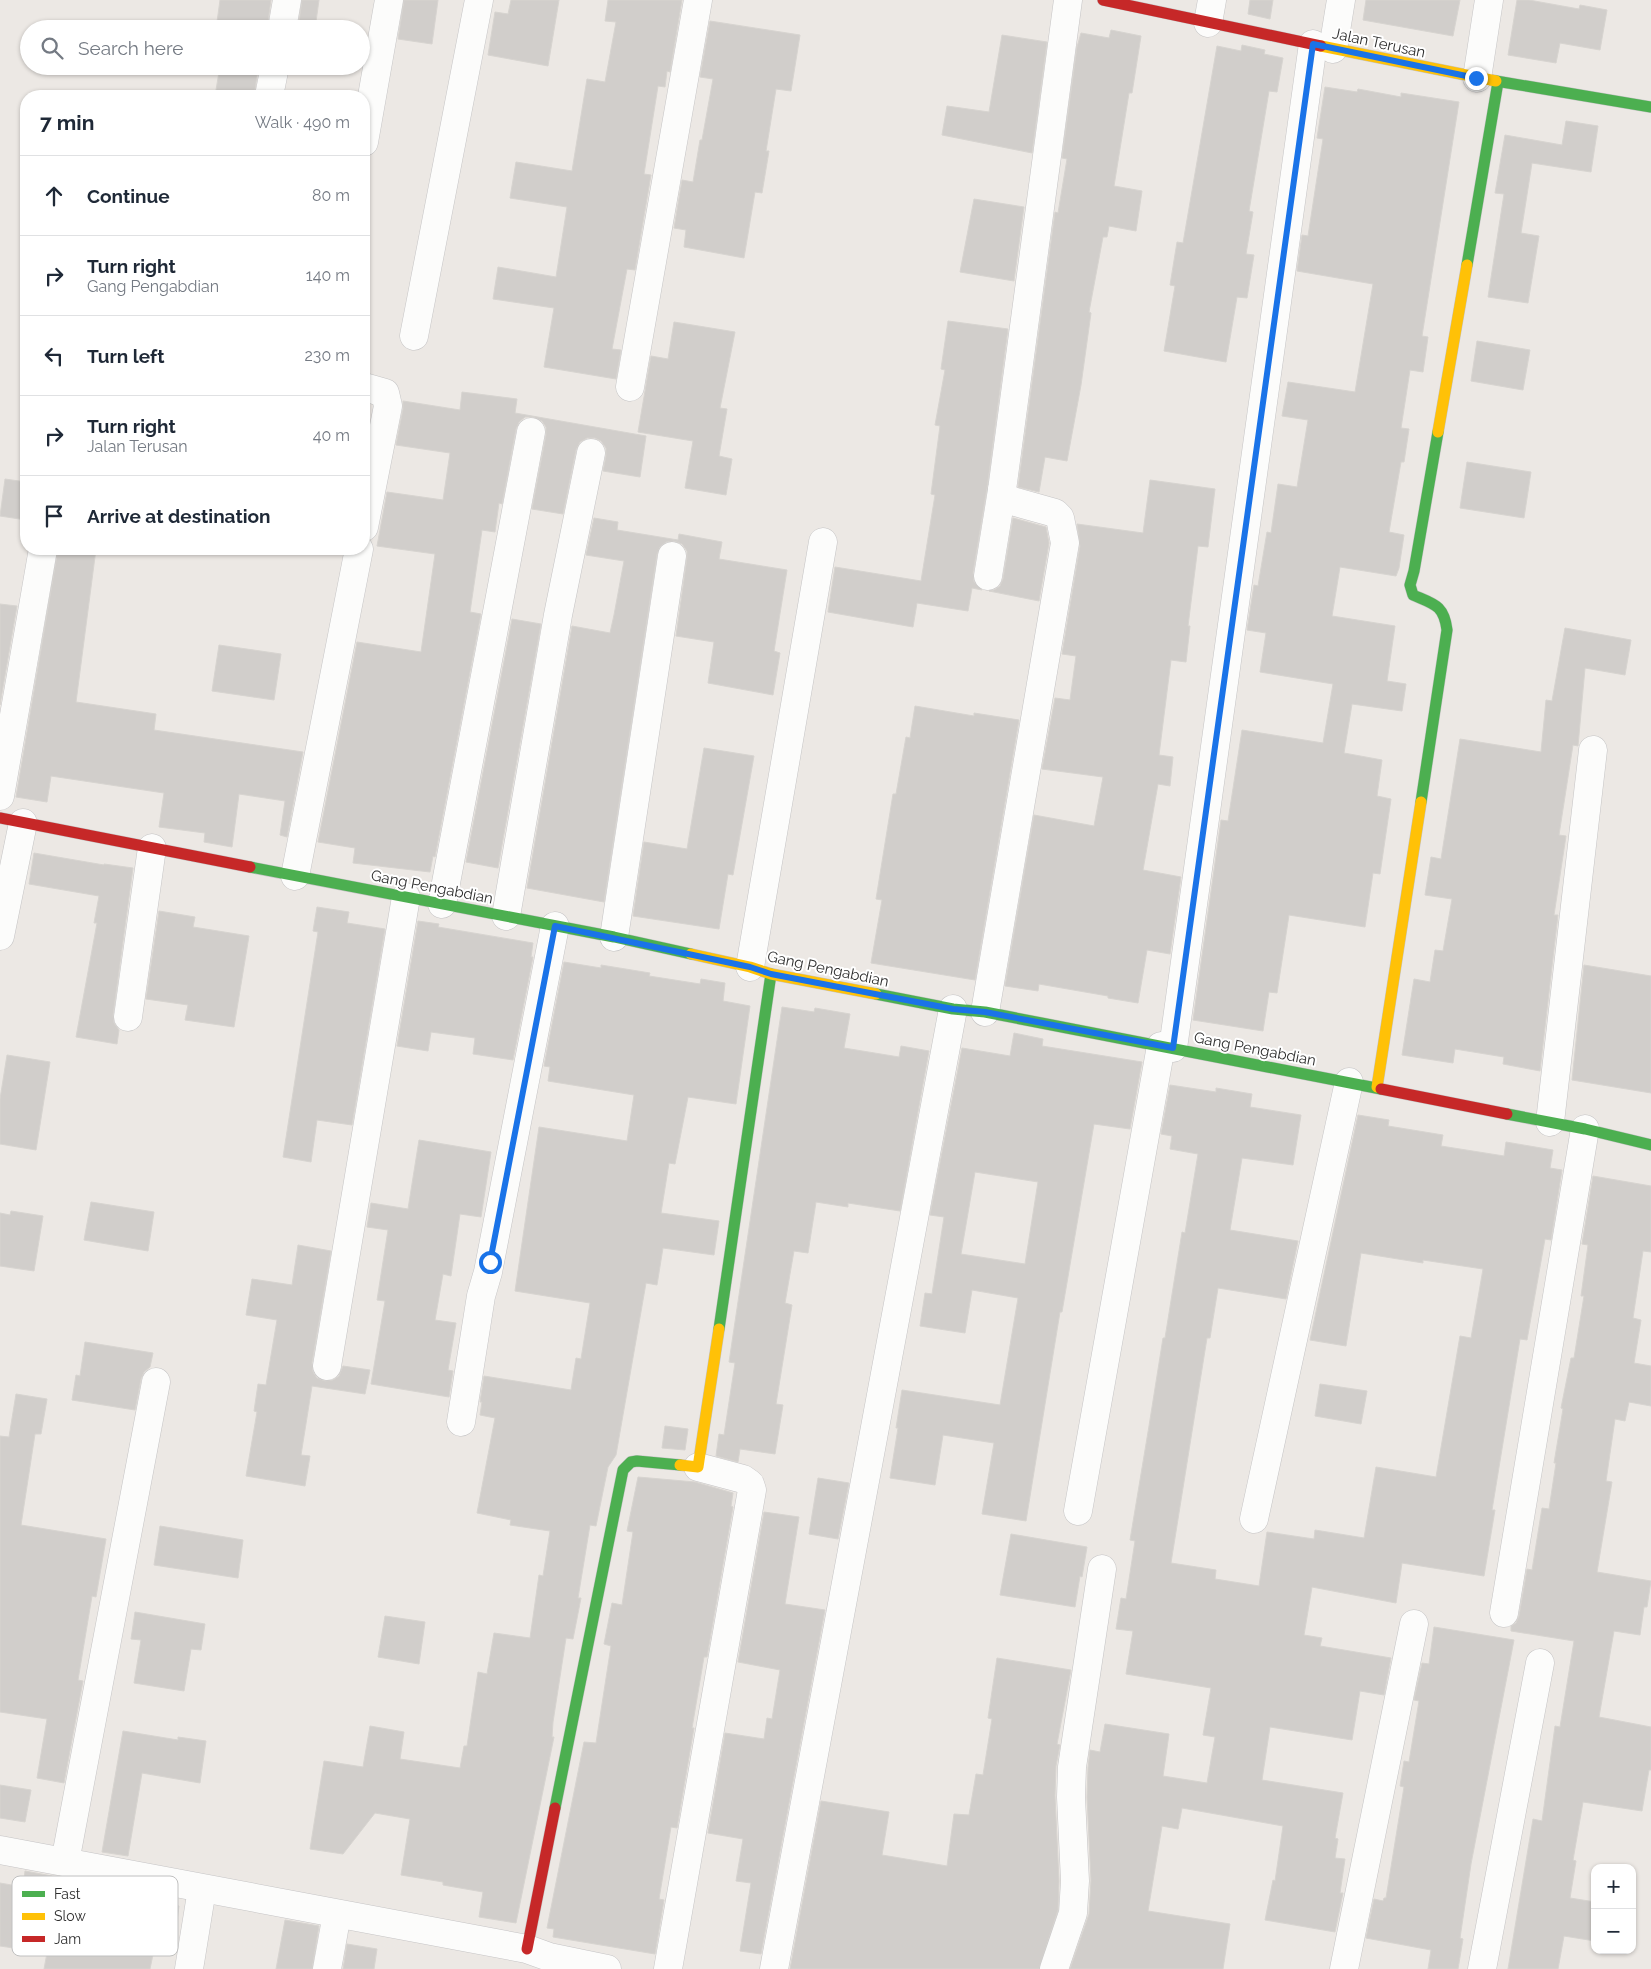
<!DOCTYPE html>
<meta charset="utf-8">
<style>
:root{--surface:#fff;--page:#f2f2f3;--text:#1f2937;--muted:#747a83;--line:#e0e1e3}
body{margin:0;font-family:Raleway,sans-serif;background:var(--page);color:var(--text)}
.controls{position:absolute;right:15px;bottom:15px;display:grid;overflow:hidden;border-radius:10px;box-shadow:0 1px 4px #0004}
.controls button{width:45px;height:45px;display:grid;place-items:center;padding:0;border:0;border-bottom:1px solid var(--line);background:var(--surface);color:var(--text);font:25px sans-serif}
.stop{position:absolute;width:15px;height:15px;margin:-11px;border:4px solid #1a73e8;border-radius:50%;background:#fff}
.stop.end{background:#1a73e8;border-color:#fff;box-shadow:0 1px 5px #0008}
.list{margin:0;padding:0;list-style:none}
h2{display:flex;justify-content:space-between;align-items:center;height:65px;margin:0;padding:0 20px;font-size:21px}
h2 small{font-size:16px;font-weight:400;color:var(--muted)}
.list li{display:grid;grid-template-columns:32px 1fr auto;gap:15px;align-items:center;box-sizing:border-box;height:80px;padding:0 20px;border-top:1px solid var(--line)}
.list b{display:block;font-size:19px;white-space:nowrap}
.list p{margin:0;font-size:16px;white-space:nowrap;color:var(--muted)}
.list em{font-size:16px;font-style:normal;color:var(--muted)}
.icon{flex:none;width:28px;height:28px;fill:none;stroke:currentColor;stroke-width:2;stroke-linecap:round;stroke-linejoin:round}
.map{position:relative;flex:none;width:1651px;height:1969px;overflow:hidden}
.search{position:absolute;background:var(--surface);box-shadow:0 1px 4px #0004;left:20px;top:20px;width:350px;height:55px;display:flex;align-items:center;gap:12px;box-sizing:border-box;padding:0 18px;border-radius:28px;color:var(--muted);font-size:19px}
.panel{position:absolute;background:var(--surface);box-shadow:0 1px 4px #0004;left:20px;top:90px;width:350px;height:465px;border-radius:20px}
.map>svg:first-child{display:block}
.building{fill:#d1cecb;stroke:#d7d4d0;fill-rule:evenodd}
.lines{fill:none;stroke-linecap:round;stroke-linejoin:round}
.street-casing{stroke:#c5c4c5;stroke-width:29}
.fast-casing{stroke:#c5c4c5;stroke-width:12}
.slow-casing{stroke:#c5c4c5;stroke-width:12}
.jam-casing{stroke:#c5c4c5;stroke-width:12}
.street{stroke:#fcfcfb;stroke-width:28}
.fast{stroke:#4caf50;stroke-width:11}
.slow{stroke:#ffc107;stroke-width:11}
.jam{stroke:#c62828;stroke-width:11}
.route{stroke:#1a73e8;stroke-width:6}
.labels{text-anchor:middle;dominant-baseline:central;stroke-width:4;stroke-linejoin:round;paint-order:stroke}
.street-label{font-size:15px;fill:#2e2e2e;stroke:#fff}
.key{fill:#fff;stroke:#c0c0c0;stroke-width:1}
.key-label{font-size:14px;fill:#2e2e2e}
</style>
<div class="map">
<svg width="1651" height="1969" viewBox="0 0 1651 1969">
<rect width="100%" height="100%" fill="#ece8e4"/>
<g class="building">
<polygon points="220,0 271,0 267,29 216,29"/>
<polygon points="302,0 319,0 315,29 298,29"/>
<polygon points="404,0 438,0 432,44 398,39"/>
<polygon points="511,0 559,0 548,66 488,55 495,12 508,14"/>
<polygon points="608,0 682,0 670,72 667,71 665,87 658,86 644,174 651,175 635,270 627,269 612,349 621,350 616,379 544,367 554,308 493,299 498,267 556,277 567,207 510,198 516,162 572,171 587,79 605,82 616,22 605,21"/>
<polygon points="1250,0 1273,0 1270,19 1248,14"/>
<polygon points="1366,0 1460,0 1453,36 1363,20"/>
<polygon points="1517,0 1529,0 1579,9 1580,5 1607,10 1600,50 1560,43 1556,63 1508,55"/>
<polygon points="710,21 800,35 791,91 776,89 766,151 769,151 762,193 755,192 744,258 684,247 686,230 674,228 682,180 693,182 700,140 702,140 713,79 700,77"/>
<polygon points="1111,30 1141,36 1132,93 1129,93 1114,186 1142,191 1136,231 1109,226 1107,237 1103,237 1089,312 1091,313 1081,385 1067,461 1045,457 1039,492 1018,487 1055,212 1058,213 1067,159 1062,158 1077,47 1081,33 1109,38"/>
<polygon points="1002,35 1047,42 1032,153 942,135 947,106 989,112"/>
<polygon points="1242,45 1265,50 1264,54 1283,58 1277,92 1269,91 1249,211 1253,212 1246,254 1254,255 1247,298 1237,297 1226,362 1164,351 1175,286 1170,285 1177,242 1183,243 1217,46 1241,51"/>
<polygon points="220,66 236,66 258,70 254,96 215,96"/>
<polygon points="1325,87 1357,92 1358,89 1401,97 1401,93 1459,102 1422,336 1428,337 1423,372 1410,370 1401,428 1409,429 1404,462 1401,462 1389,532 1404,535 1399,568 1396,576 1340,567 1332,616 1395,626 1387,681 1406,684 1402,711 1352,704 1344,753 1382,760 1377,796 1391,799 1380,874 1373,873 1365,927 1289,915 1277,993 1269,992 1263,1031 1193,1020 1221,820 1228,821 1242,730 1323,743 1333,684 1260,672 1266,633 1247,630 1254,585 1258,586 1267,532 1271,533 1278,484 1297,487 1308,420 1282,416 1288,382 1355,392 1373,284 1297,271 1302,235 1308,236 1323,139 1317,138"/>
<polygon points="1566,121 1598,126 1591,172 1532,163 1521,233 1539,236 1528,303 1488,297 1504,194 1495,193 1505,135 1562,145"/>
<polygon points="974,199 1024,207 1014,281 960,272"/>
<polygon points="948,321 1008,329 987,488 973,573 974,582 982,590 972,588 968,611 917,603 913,627 828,612 835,567 921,581 935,495 931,494 940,426 935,425 945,370 941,369"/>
<polygon points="674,322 735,332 720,408 727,409 719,456 732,459 726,495 685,488 693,441 638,432 651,356 668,359"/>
<polygon points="1477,341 1530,350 1523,390 1471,381"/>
<polygon points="462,392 517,399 515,413 646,436 640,477 603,471 606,456 606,448 601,441 595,438 587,438 580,442 576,450 563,514 532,509 546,435 546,427 542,421 533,417 525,417 519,422 516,429 502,504 499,503 495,532 482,530 470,612 481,614 435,857 433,856 430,872 353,863 355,848 318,842 357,642 421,652 435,554 377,546 387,492 443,500 450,453 396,445 403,409 403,401 460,410"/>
<polygon points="1467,462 1531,472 1524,518 1460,508"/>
<polygon points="5,479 26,482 26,520 0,516"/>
<polygon points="1150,480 1215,489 1208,547 1198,546 1188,626 1190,626 1186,662 1171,660 1159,755 1173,757 1170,786 1158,784 1143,870 1181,877 1170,954 1147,950 1138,1003 1108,998 1108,996 1039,984 1038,991 1005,986 1034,815 1094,826 1103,777 1042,769 1055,698 1070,700 1076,656 1062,654 1080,546 1077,524 1143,533"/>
<polygon points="594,518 618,522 617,530 678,540 679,534 722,542 719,559 787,570 774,651 780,653 773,695 708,683 714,642 676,636 687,558 687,551 682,544 674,541 666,542 660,547 657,554 604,902 527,888 572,626 610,633 614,615 624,561 586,555"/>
<polygon points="1013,518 1046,527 1049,543 1039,601 989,591 994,590 1000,586 1003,579"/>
<polygon points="58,549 96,549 76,702 156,714 154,730 303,752 287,837 280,835 285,801 239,794 232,847 204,842 205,833 159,827 164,793 51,776 47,802 16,797"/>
<polygon points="0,604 17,606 0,705"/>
<polygon points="512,619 541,624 498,868 466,862"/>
<polygon points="1565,628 1631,640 1625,675 1585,668 1578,746 1573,745 1559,835 1566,836 1554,915 1558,915 1540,1071 1503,1064 1504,1057 1455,1049 1453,1063 1402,1055 1414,979 1430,982 1435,950 1443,951 1452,899 1425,895 1431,857 1441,859 1460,739 1541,752 1546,700 1552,701"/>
<polygon points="219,645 281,654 274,700 212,691"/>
<polygon points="915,706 974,716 974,713 1019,720 975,980 871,963 882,900 876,899 893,794 896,794 906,737 910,738"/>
<polygon points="704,748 754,756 733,875 728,874 719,929 633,916 644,842 687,849"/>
<polygon points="34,853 104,865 104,864 133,868 113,1015 114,1023 119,1030 117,1044 76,1037 97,923 94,923 99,896 29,884"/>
<polygon points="317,907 349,912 347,923 385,929 352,1125 317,1120 311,1162 283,1157 318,932 313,931"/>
<polygon points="159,911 195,917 193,927 249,936 234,1027 185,1020 188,1005 146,999"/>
<polygon points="418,921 439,924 438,927 533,943 531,957 533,957 513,1060 473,1054 475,1038 431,1032 428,1051 397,1046"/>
<polygon points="564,962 601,968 601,965 650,973 649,976 700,984 701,979 725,983 723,1001 750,1006 736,1104 688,1097 675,1164 669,1163 661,1213 719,1221 714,1255 663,1248 657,1285 646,1283 616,1455 608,1467 596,1526 590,1525 578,1598 581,1598 573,1639 566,1638 553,1722 552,1737 554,1737 516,1923 479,1917 483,1892 443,1885 443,1882 401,1875 410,1819 375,1813 343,1854 310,1849 324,1761 363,1767 370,1726 404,1732 400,1759 460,1768 464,1746 467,1746 478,1672 487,1674 494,1633 530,1638 539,1575 543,1576 550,1531 510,1525 511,1520 477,1513 495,1418 480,1415 482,1402 480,1402 484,1376 571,1390 576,1358 581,1359 590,1303 515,1291 539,1127 627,1141 634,1095 548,1081 550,1067 544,1066"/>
<polygon points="1584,965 1651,976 1651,1093 1572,1080"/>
<polygon points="782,1007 814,1012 815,1008 850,1014 844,1048 899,1057 901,1046 929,1051 900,1211 848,1203 848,1207 816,1202 808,1253 794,1251 785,1303 792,1305 776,1404 783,1405 775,1454 740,1449 738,1462 716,1456 719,1434 724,1435 735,1363 729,1362"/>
<path d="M1014,1033L1043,1039L1042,1046L1142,1062L1130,1129L1094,1124L1062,1312H1060L1026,1521L982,1514L994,1443L943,1435L935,1485L890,1478L898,1428H896L902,1390L1000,1405L1018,1298L972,1290L965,1333L920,1326L925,1293L932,1294L944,1217L930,1215L962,1048L1010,1056ZM975,1172L1038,1182L1025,1264L961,1254Z"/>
<polygon points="7,1055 50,1062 36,1150 0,1144 0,1099"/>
<polygon points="1170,1085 1216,1092 1216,1088 1252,1094 1250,1107 1301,1115 1293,1165 1242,1158 1230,1230 1298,1241 1286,1299 1218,1288 1210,1338 1207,1338 1171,1563 1216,1570 1215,1579 1259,1586 1267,1532 1314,1539 1315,1530 1364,1538 1376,1467 1436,1477 1460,1336 1471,1338 1483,1269 1423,1260 1423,1263 1361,1253 1346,1346 1310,1340 1358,1115 1389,1120 1388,1126 1443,1135 1441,1146 1504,1156 1506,1142 1553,1150 1550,1168 1562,1170 1551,1240 1545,1239 1527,1340 1520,1339 1492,1510 1495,1510 1484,1576 1402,1563 1396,1603 1312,1587 1304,1635 1322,1638 1320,1646 1391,1658 1384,1695 1360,1691 1352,1740 1270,1727 1262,1780 1343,1793 1335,1838 1338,1839 1335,1858 1345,1859 1340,1893 1343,1893 1335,1932 1265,1920 1273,1880 1275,1881 1283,1826 1182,1808 1178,1829 1162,1826 1148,1911 1230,1924 1223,1969 1070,1969 1089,1914 1091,1880 1087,1797 1088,1768 1090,1750 1100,1752 1105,1724 1169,1734 1163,1776 1207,1783 1215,1737 1203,1735 1211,1688 1126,1674 1133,1631 1116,1629 1121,1598 1126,1599 1135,1541 1130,1540 1149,1426 1163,1338 1165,1338 1182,1232 1185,1233 1198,1154 1170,1149 1172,1136 1161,1134"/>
<polygon points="419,1140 491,1152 481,1217 460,1214 451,1276 443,1274 435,1320 456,1323 448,1370 453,1371 449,1397 371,1384 385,1301 377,1300 388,1230 367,1227 371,1203 408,1209"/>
<polygon points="1593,1176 1651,1186 1651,1252 1643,1251 1633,1318 1641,1320 1634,1363 1651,1366 1651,1406 1629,1402 1625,1421 1615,1419 1606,1481 1612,1482 1597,1572 1651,1581 1647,1607 1644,1607 1640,1635 1614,1631 1599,1717 1651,1727 1651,1770 1649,1770 1642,1811 1583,1802 1573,1860 1576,1861 1570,1898 1595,1902 1595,1941 1564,1936 1558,1969 1508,1969 1533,1819 1542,1821 1555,1726 1560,1727 1574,1641 1511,1631 1511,1626 1516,1623 1519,1616 1527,1569 1532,1570 1542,1508 1549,1509 1556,1463 1554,1463 1563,1409 1561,1408 1571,1358 1574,1358 1584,1296 1581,1296 1588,1245 1582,1244"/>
<polygon points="91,1202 154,1212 148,1251 84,1240"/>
<polygon points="11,1211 43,1216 34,1271 0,1266 0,1213 10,1215"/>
<polygon points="298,1245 331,1251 312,1363 313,1372 317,1378 325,1381 333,1380 339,1376 343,1366 370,1370 365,1394 312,1386 301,1455 310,1456 305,1486 246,1476 257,1412 254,1411 258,1384 266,1385 277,1320 246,1315 252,1279 292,1285"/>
<polygon points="85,1342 153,1353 150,1367 144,1372 141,1379 135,1410 72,1400 76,1375 80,1376"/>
<polygon points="1320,1384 1367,1391 1361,1424 1315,1416"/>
<polygon points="16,1394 47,1399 41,1434 35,1434 21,1525 106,1539 96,1597 92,1596 78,1680 83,1681 64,1783 37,1778 47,1719 0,1712 0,1436 9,1437"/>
<polygon points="665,1426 688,1429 685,1450 662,1448"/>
<polygon points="638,1477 695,1482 733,1493 731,1506 733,1507 707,1657 704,1657 692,1728 694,1728 677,1828 671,1827 659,1899 664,1900 655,1954 553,1937 554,1929 547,1928 584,1742 596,1743 611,1646 604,1644 612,1603 622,1605 633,1532 627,1531"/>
<polygon points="818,1478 849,1483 838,1539 809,1534"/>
<polygon points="764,1512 799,1517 785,1604 825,1610 761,1954 740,1951 751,1883 736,1881 743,1839 708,1833 725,1733 764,1739 767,1718 772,1719 780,1670 738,1662"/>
<polygon points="160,1526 243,1540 238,1578 154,1565"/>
<polygon points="1011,1534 1087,1547 1082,1577 1080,1576 1075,1607 1000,1595"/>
<polygon points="135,1612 205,1624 201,1650 191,1649 184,1691 134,1683 141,1640 131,1639"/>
<polygon points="385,1616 425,1622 419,1664 378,1657"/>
<polygon points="1434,1627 1514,1640 1471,1864 1460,1938 1463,1939 1458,1969 1428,1969 1431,1950 1366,1938 1374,1899 1383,1901 1384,1898 1386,1898 1404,1787 1400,1786 1404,1761 1409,1762 1419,1701 1414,1700 1422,1663 1429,1664"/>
<polygon points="997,1658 1071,1670 1057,1744 1060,1745 1056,1766 1055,1796 1059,1881 1058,1910 1039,1969 790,1969 821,1801 889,1812 882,1855 947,1866 954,1814 969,1815 976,1774 983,1775 992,1719 988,1718"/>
<polygon points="123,1731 178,1740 178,1737 206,1741 200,1783 142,1773 128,1856 102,1852"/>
<polygon points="0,1785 31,1790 25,1822 0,1818"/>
<polygon points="25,1871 52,1876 47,1903 95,1911 93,1925 144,1933 149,1901 179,1906 174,1943 156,1940 150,1969 44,1969 47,1953 0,1946 0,1883 23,1887"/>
<polygon points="285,1920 319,1926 312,1969 276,1969"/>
<polygon points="347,1944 377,1949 374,1969 343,1969"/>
</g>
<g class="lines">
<g class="street-casing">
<g id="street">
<polyline points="1208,23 1212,0"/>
<polyline points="282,29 287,0"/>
<polyline points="1333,49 1341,0"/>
<polyline points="1477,78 1489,0"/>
<polyline points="269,96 275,66"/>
<polyline points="364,142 389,0"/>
<polyline points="414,336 479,0"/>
<polyline points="364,387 385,393 388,406 364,527"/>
<polyline points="630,387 698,0"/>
<polyline points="988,576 1002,490 1068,0"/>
<polyline points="0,796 43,549"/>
<polyline points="295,876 359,549"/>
<polyline points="442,904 531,432"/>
<polyline points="506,916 558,615 591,453"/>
<polyline points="0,936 23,823"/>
<polyline points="614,937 672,556"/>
<polyline points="750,967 823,542"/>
<polyline points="985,1012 1065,543 1060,518 1055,513 1012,501 1006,498 1002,490"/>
<polyline points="128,1017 152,848"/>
<polyline points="1173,1048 1313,44"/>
<polyline points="1550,1122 1593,750"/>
<polyline points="327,1366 406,897"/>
<polyline points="461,1422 481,1296 488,1272 555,926"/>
<polyline points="1078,1511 1161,1046"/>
<polyline points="1254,1519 1349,1082"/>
<polyline points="1504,1613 1585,1129"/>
<polyline points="0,1850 527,1949 549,1957 607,1969"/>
<polyline points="65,1862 156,1382"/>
<polyline points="189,1969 202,1889"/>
<polyline points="327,1969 337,1914"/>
<polyline points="668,1969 752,1490 750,1484 743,1479 698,1467"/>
<polyline points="774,1969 953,1009"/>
<polyline points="1054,1969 1073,1913 1075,1881 1071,1797 1072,1767 1102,1569"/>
<polyline points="1344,1969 1414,1624"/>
<polyline points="1482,1969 1540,1663"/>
</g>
</g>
<g class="fast-casing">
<g id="fast">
<polyline points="1496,81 1651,107"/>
<polyline points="1467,265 1498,82"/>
<path d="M1421,802L1447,630C1444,605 1434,604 1413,595L1410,585L1414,571L1438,432"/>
<polyline points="250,867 614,937 691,954"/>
<polyline points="876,994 953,1009 985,1012 1381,1089"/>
<polyline points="1507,1114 1585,1129 1651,1145"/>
<polyline points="719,1329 771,974"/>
<polyline points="555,1808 623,1470 631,1462 637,1461 680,1465"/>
</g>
</g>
<g class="slow-casing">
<g id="slow">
<polyline points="1321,46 1496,81"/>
<polyline points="1438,432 1467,265"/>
<polyline points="691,954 750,967 771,974 876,994"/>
<polyline points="1377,1087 1421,802"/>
<polyline points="680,1465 698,1467 719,1329"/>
</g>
</g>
<g class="jam-casing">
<g id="jam">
<polyline points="1103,0 1321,46"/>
<polyline points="0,818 250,867"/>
<polyline points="1381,1089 1507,1114"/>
<polyline points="527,1949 555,1808"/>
</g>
</g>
<use href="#street" class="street"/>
<use href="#fast" class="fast"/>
<use href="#slow" class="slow"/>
<use href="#jam" class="jam"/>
</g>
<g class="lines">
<polyline class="route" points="490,1262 555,926 750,967 771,974 953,1009 985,1012 1173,1048 1313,44 1476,78"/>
</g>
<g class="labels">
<g class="street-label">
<text transform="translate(1379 43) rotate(12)">Jalan Terusan</text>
<text transform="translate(432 887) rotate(11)">Gang Pengabdian</text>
<text transform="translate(828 969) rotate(12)">Gang Pengabdian</text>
<text transform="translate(1255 1049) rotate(11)">Gang Pengabdian</text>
</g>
</g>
<rect x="12" y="1876" width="166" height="80" rx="8" class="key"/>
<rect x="22" y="1891" width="23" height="6" fill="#4caf50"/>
<rect x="22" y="1913" width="23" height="7" fill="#ffc107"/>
<rect x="22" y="1936" width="23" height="6" fill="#c62828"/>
<g class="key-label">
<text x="54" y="1899">Fast</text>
<text x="54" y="1921">Slow</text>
<text x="54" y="1944">Jam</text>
</g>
</svg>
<div class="controls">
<button>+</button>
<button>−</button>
</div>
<div class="stop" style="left:490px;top:1262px"></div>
<div class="stop end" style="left:1476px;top:78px"></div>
<div class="search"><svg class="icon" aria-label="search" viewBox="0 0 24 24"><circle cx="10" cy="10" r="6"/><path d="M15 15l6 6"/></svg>Search here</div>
<section class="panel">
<h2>7 min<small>Walk · 490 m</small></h2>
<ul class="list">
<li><svg class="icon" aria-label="ahead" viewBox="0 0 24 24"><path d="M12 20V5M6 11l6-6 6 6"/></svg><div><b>Continue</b></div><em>80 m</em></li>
<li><svg class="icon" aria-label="right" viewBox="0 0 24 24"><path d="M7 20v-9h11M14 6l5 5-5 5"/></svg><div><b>Turn right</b><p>Gang Pengabdian</p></div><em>140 m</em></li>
<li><svg class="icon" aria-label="left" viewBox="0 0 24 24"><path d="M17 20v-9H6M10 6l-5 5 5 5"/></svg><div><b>Turn left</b></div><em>230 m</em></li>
<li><svg class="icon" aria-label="right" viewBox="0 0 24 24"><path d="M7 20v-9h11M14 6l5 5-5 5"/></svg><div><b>Turn right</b><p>Jalan Terusan</p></div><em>40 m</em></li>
<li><svg class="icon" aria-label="arrive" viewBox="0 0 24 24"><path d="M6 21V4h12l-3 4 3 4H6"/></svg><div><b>Arrive at destination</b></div></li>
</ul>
</section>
</div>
